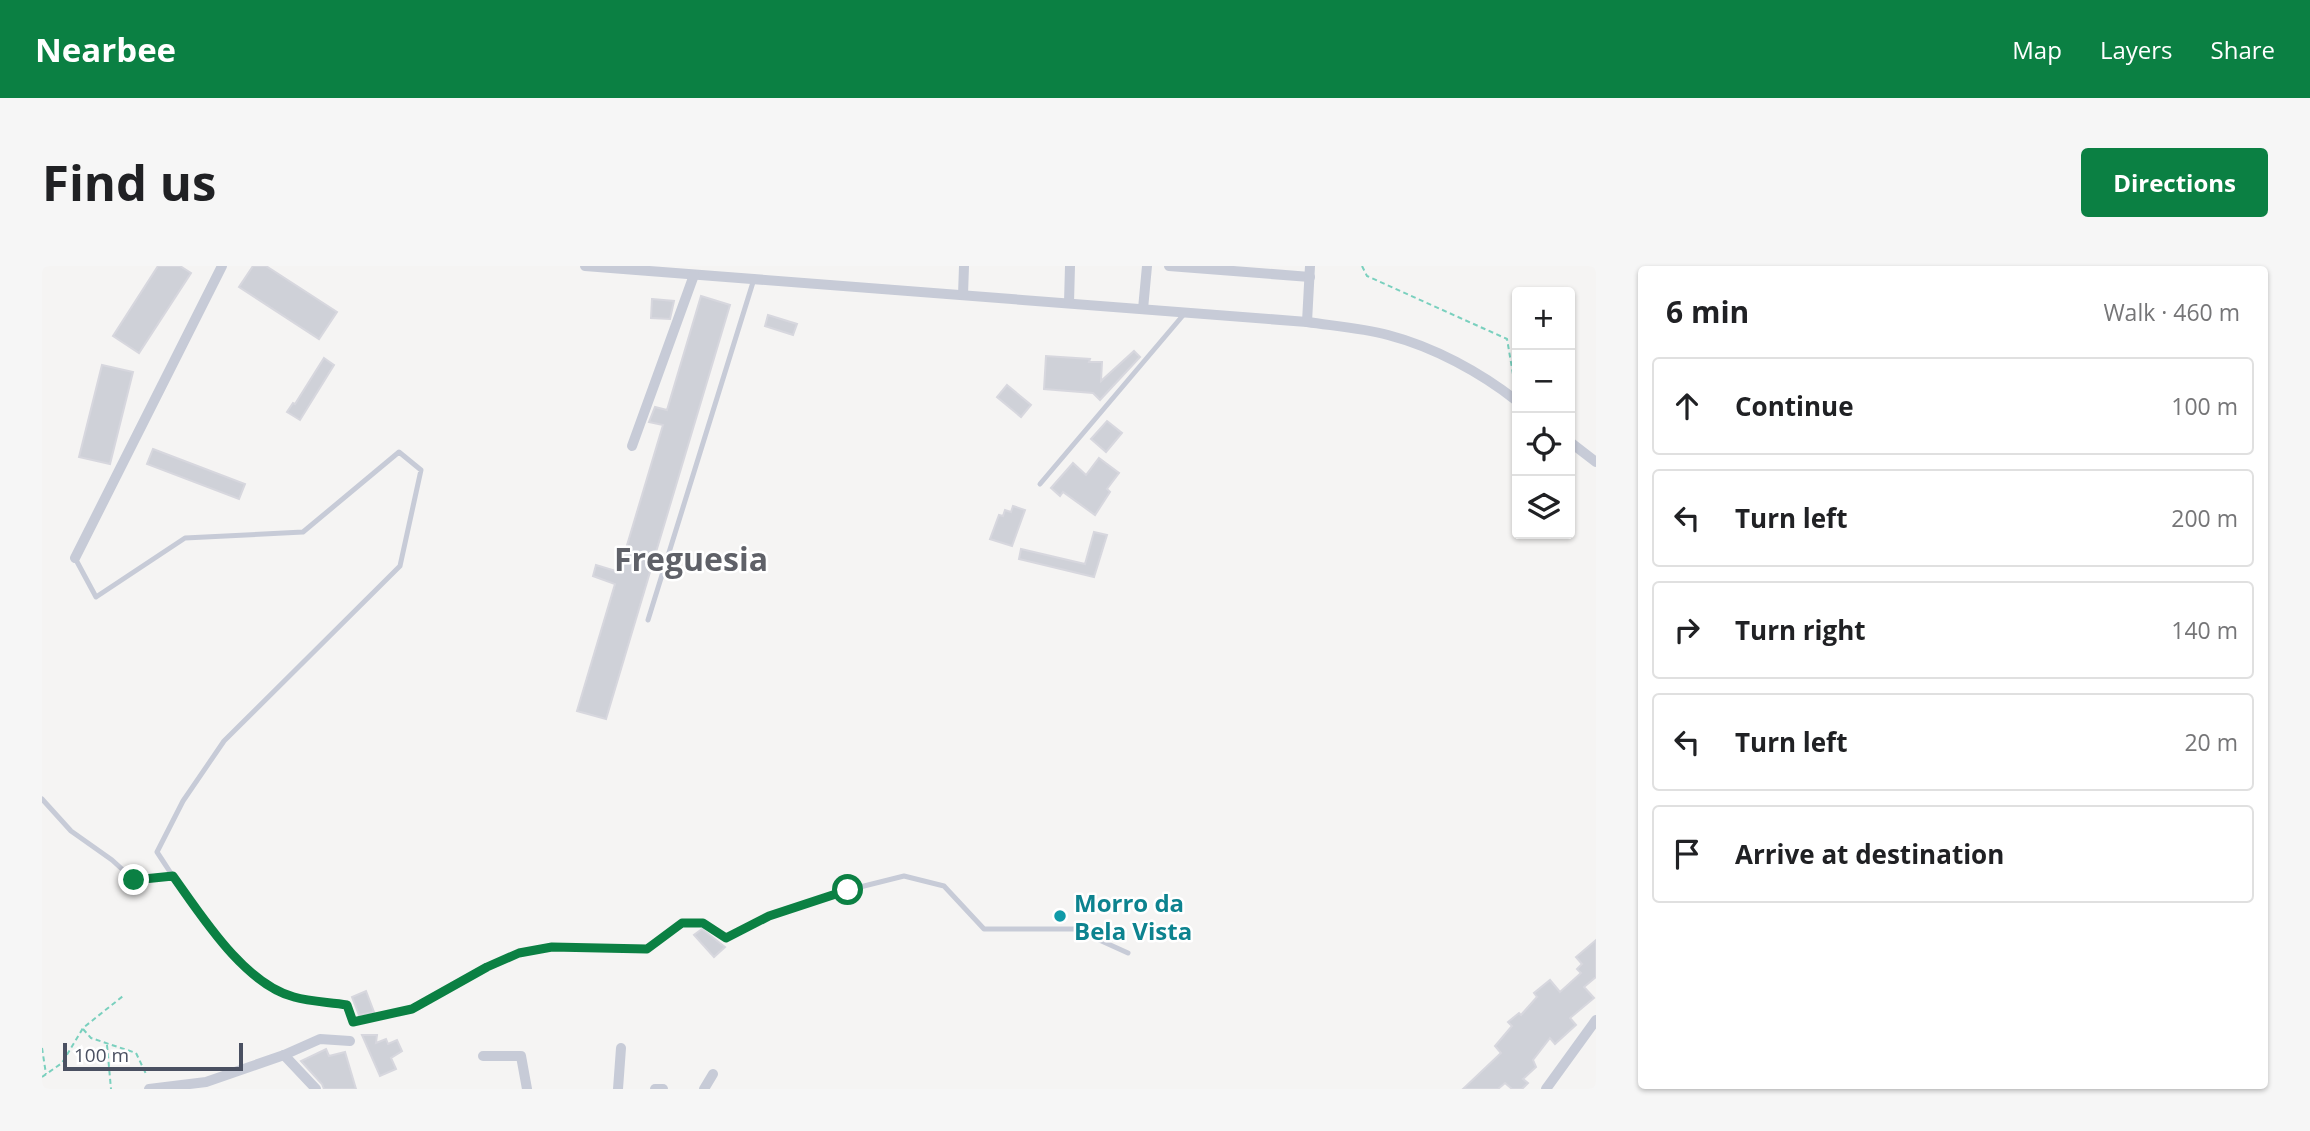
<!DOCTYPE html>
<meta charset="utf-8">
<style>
:root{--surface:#fff;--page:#f6f6f6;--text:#202124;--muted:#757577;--line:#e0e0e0;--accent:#0b8043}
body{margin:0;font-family:"Open Sans",sans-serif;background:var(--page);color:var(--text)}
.controls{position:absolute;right:21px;top:21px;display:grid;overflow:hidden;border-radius:7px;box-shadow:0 2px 5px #0004}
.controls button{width:63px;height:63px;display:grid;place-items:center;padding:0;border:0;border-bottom:2px solid var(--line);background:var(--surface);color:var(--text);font:35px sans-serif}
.scale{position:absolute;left:21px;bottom:18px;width:180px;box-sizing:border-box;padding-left:7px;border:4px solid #4a5061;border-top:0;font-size:19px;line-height:24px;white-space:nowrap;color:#4a5061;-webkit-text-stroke:5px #fff;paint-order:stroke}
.stop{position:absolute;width:21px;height:21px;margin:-16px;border:5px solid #0b8043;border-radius:50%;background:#fff}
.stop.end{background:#0b8043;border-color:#fff;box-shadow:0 2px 7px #0008}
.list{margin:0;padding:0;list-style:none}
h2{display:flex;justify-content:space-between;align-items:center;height:91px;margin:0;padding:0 28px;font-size:30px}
h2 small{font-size:23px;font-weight:400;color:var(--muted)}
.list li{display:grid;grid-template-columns:46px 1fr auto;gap:21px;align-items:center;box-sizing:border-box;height:98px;margin:0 14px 14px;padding:0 14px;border:2px solid var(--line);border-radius:7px}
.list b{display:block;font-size:26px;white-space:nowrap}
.list em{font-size:23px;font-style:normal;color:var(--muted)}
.icon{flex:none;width:38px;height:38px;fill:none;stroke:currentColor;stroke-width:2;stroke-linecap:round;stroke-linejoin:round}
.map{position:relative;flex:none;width:1554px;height:823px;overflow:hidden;border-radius:7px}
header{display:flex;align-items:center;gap:42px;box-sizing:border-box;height:98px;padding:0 35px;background:var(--accent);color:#fff}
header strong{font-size:33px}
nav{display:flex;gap:38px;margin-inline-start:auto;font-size:24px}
.intro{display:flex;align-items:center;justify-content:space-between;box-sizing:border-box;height:168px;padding:0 42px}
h1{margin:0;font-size:49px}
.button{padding:18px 32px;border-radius:7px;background:var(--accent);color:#fff;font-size:24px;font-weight:700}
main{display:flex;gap:42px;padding:0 42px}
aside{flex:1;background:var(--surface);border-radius:7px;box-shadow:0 2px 5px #0004}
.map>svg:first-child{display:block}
.building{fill:#cfd1d8;stroke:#d7d7de;stroke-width:2}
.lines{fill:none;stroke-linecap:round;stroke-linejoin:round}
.path{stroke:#7ad0be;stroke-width:2;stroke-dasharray:5 3.5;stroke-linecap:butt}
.service{stroke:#c7cbd7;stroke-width:5}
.minor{stroke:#c7cbd7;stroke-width:10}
.route{stroke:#0b8043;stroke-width:9}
.culture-dot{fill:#0f9aa8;stroke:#fff;stroke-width:2.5}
.labels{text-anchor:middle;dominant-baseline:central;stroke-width:5;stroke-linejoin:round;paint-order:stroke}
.culture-label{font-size:24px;font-weight:bold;fill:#0d838f;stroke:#fff;text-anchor:start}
.district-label{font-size:32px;font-weight:bold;fill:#5f6168;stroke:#fff}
</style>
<header>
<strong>Nearbee</strong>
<nav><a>Map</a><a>Layers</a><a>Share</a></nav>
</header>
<div class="intro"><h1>Find us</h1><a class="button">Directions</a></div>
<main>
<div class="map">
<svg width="1554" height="823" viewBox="0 0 1554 823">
<rect width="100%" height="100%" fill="#f5f4f3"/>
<g class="building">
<polygon points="116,0 138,0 149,7 97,87 71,70"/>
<polygon points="211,0 224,0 295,46 277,73 197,21"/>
<polygon points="659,30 688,39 564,453 535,445 573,318 551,310 554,299 577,306 621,159 607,156 613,141 625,144"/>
<polygon points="610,33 632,35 628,53 609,52"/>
<polygon points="726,49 755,58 751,69 723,60"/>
<polygon points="1092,85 1098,91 1058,134 1051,127 1002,123 1004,90 1048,93 1047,96 1060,96 1059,115"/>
<polygon points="282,92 292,99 258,154 245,146 251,137 253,138"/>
<polygon points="60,99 91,106 68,198 37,191"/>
<polygon points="965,119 989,139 979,151 955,131"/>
<polygon points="1065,155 1080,167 1064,186 1049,173"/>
<polygon points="111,183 203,218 197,233 105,198"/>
<polygon points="1057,192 1077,207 1065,223 1068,226 1053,249 1021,226 1018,230 1009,222 1031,197 1044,209"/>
<polygon points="971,240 983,244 970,280 948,273 957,249 961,250 963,244 969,246"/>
<polygon points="1052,266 1065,269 1052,311 977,293 979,283 1043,298"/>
<polygon points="660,663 683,681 672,691 652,669"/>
<polygon points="1554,674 1554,711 1542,721 1552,732 1528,752 1534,759 1513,778 1508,772 1491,794 1494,801 1481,813 1486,817 1480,823 1470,823 1463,817 1456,823 1421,823 1459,787 1453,780 1470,760 1466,756 1477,747 1479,749 1495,731 1492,727 1508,714 1518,726 1539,707 1535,703 1540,698 1534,691"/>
<polygon points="324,725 332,746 317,749 310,731"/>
<polygon points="320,769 335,769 334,777 344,773 346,778 355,774 360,785 349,792 354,803 338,810"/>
<polygon points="284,783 287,790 303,786 314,823 282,823 280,818 259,795"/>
</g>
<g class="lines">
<g class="path">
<polyline points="1320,0 1325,10 1465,73 1473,120"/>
<polyline points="41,763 49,772 94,787 105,810"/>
<polyline points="65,779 69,823"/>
<polyline points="0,782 4,808"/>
<polyline points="0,811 20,797 41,762 81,730"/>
</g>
<g class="service">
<polyline points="998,218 1143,47"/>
<path d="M33,292L54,331L143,272L261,266L357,186L379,204L358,300L182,475L141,535L115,586C150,639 186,702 247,730C263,737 287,736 305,739L311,756L370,743L445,701L477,687L510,681L605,683L640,657H661L684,672L727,650L806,624L862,610L902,620L942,663H1033L1086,687"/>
<polyline points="606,354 712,13"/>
<polyline points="0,533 29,565 70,594 92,614 131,610"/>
</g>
<g class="minor">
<path d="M543,0L1265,56C1292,60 1320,62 1346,69C1392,81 1438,106 1475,135"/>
<polyline points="1127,0 1268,11"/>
<polyline points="921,29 922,0"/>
<polyline points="1027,37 1028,0"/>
<polyline points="1101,43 1105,0"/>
<polyline points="1265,56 1268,0"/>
<polyline points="1528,176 1554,196"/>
<polyline points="590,180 652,9"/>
<polyline points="33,292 180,0"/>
<polyline points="242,789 274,823"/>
<polyline points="441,790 479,790 485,823"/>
<polyline points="107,823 164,816 242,789 278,773 308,775"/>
<polyline points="576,823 579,782"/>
<polyline points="613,823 621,823"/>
<polyline points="662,823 671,808"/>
<polyline points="1504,823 1554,754"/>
</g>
</g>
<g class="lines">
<path class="route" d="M92,614L131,610C159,649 202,718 252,731C269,736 288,736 305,739L311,756L370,743L445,701L477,687L510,681L605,683L640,657H661L684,672L727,650L806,624"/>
</g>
<circle class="culture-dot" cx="1018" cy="650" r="7"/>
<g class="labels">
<g class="culture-label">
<text x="1032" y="636">Morro da<tspan x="1032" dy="28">Bela Vista</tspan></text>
</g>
<g class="district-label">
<text x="649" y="292">Freguesia</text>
</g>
</g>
</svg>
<div class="controls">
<button>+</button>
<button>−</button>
<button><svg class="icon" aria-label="locate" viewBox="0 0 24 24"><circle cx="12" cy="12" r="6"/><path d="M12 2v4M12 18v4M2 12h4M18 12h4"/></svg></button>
<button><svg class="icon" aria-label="layers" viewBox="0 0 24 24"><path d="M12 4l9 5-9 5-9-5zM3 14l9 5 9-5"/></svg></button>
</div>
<div class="scale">100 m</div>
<div class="stop" style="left:806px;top:624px"></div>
<div class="stop end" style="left:92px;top:614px"></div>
</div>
<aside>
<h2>6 min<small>Walk · 460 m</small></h2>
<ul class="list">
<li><svg class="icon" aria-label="ahead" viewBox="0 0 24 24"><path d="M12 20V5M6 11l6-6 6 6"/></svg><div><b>Continue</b></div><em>100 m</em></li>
<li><svg class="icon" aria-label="left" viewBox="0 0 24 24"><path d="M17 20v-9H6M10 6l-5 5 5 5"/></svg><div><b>Turn left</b></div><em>200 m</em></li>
<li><svg class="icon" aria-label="right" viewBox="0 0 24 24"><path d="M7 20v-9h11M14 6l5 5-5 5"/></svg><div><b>Turn right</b></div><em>140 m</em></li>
<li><svg class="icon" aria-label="left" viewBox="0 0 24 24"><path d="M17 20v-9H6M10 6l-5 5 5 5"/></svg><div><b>Turn left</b></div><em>20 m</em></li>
<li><svg class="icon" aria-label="arrive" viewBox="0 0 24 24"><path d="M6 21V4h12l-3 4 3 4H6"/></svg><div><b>Arrive at destination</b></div></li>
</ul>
</aside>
</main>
